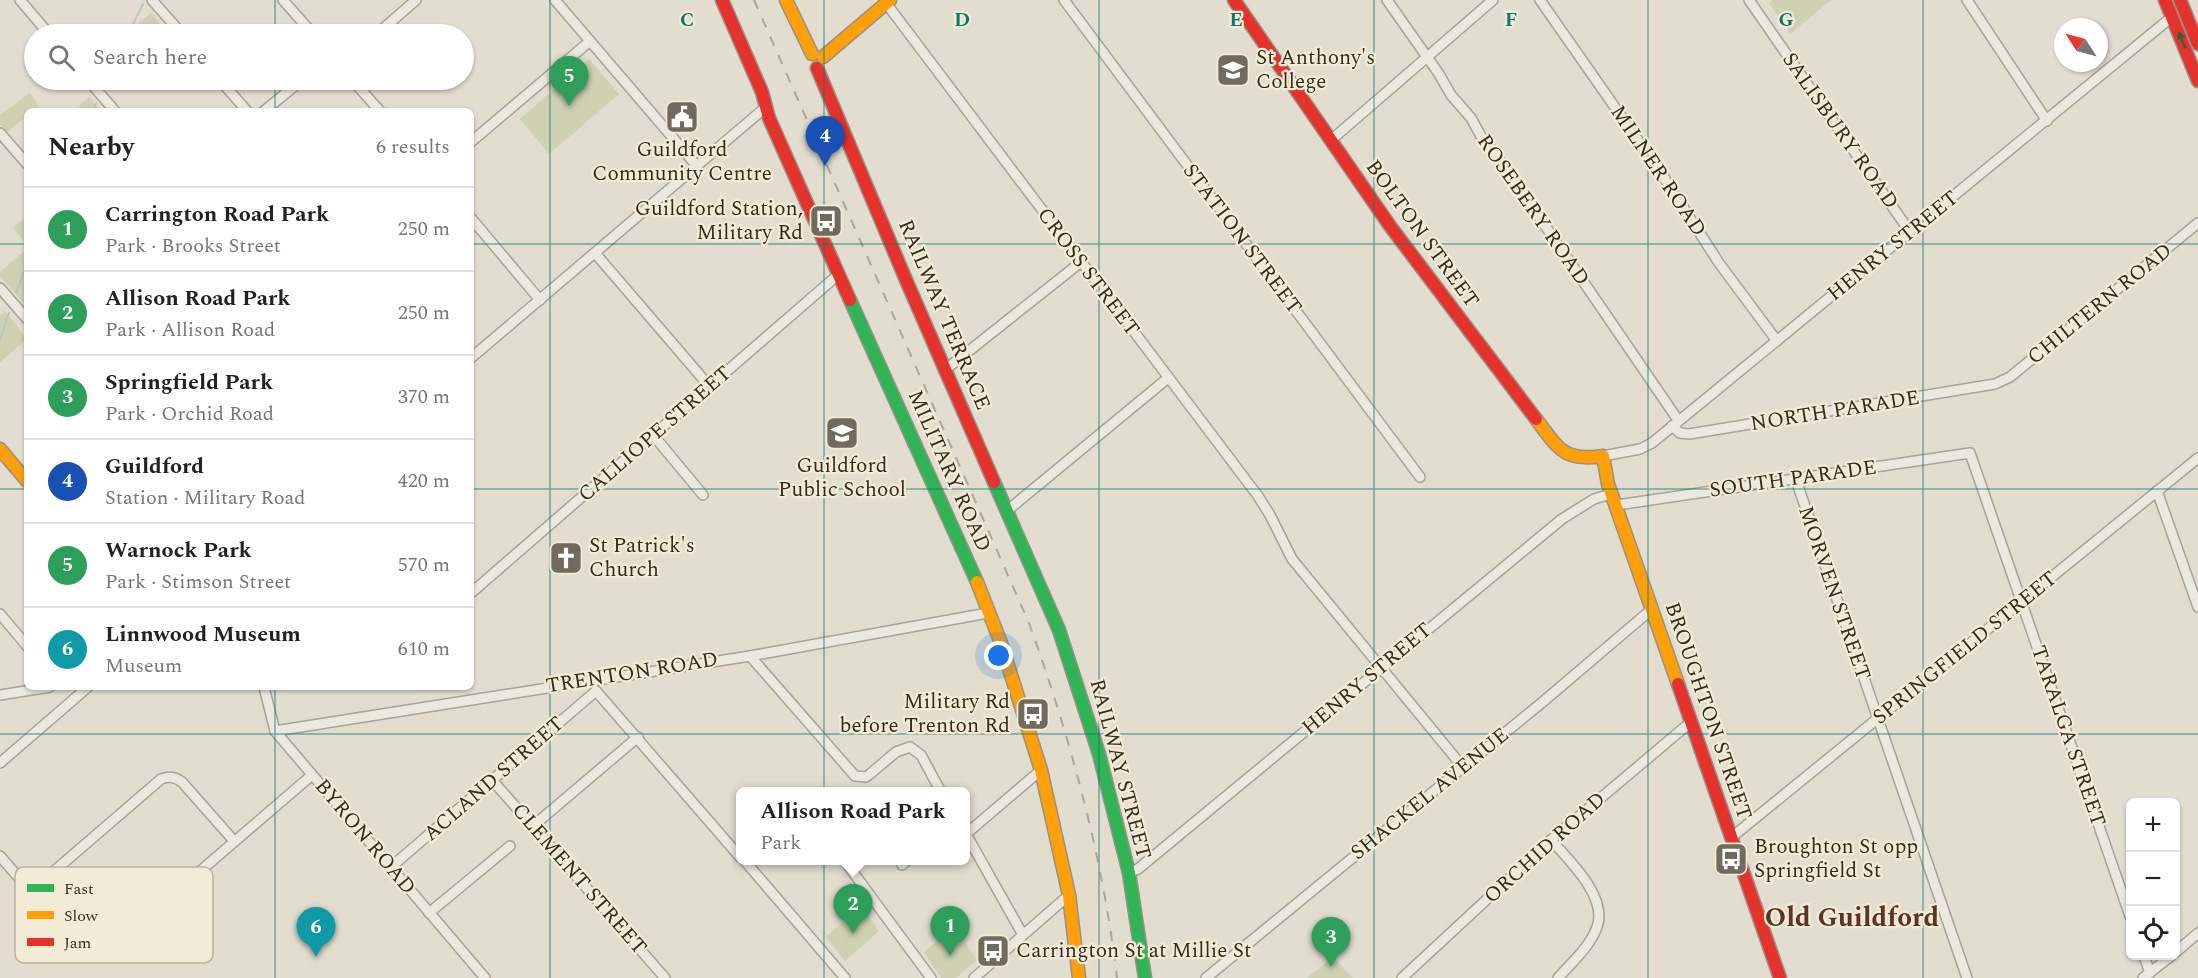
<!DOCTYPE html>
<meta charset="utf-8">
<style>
:root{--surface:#fff;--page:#f2f2f2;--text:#222;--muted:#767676;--line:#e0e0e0;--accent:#726a5d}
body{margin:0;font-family:Spectral,serif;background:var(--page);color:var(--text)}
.controls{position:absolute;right:18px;bottom:18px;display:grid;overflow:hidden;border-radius:9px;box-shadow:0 2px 4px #0004}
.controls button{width:54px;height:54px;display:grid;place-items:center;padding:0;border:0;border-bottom:2px solid var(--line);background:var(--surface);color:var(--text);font:30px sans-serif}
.compass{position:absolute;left:2054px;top:18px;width:54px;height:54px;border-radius:50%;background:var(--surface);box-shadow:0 2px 4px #0004;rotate:306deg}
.you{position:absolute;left:999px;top:656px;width:21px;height:21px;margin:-15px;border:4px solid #fff;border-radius:50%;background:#1a73e8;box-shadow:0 0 0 9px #1a73e833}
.badge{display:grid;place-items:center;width:39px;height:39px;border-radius:50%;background:var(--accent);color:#fff;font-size:20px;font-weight:700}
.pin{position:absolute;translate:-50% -50px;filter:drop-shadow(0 2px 3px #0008)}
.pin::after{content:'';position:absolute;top:32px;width:21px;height:18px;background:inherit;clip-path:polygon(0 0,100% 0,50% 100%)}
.popup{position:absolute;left:736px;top:787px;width:234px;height:78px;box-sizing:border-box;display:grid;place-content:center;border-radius:9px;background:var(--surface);filter:drop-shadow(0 2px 4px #0005);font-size:20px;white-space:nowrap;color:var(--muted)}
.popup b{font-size:22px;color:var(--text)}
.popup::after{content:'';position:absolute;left:50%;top:100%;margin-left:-12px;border:12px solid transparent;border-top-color:var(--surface)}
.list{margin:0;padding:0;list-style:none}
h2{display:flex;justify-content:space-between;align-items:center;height:78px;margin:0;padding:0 24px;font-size:26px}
h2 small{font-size:20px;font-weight:400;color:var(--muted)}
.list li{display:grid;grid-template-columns:39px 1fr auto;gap:18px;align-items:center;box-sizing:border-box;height:84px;padding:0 24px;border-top:2px solid var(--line)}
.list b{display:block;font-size:22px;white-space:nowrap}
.list p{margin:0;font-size:20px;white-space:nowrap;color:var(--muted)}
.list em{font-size:20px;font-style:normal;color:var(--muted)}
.icon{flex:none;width:33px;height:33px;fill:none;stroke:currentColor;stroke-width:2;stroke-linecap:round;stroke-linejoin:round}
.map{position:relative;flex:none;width:2198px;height:978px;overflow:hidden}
.search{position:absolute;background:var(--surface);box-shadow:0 2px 4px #0004;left:24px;top:24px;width:450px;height:66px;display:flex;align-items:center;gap:15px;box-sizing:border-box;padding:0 21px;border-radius:33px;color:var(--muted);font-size:22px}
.panel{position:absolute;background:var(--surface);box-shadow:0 2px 4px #0004;left:24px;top:108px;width:450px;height:582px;border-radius:9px}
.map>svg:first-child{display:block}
.green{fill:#cfd1b3}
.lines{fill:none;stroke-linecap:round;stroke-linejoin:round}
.stream{stroke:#b9c7c0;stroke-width:2}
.street-casing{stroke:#a8a297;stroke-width:12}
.fast-casing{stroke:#979288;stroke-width:15}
.slow-casing{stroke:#979288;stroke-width:15}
.jam-casing{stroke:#979288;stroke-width:15}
.street{stroke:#eae8df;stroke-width:9}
.fast{stroke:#30b455;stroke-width:12}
.slow{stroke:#ff9f0a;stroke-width:12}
.jam{stroke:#e5322d;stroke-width:12}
.rail{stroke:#aaa79f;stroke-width:2;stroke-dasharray:10 10;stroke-linecap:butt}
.oneway{fill:#336235}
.grid{fill:none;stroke:#0f766e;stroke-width:1.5;stroke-opacity:0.55}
.labels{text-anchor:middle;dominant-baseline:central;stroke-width:4.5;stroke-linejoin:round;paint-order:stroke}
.poi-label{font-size:21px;fill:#352c20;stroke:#f2ecd6;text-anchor:start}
.street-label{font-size:21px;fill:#352c20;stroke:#f2ecd6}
.district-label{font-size:27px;font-weight:bold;fill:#5e3324;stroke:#f2ecd6}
.key{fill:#f2ecd6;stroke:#b9b29f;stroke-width:1.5}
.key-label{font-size:16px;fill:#352c20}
.grid-label{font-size:20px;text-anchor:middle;font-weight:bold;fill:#0f766e;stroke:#f2ecd6;stroke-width:4.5;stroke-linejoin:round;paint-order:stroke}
</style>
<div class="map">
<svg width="2198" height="978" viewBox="0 0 2198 978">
<rect width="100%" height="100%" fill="#e2ddcf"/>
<g class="green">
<polygon points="1772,0 1831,0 1790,34 1769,3"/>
<polygon points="151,13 161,25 151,34 125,34"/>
<polygon points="589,59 619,94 549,154 520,119"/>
<polygon points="99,80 123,80 109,92"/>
<polygon points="30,93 39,106 33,111 27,111 27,116 7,132 0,124 0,115"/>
<polygon points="89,97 101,111 74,111"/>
<polygon points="27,216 27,245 13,228"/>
<polygon points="27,249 27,303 25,305 0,276 0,272"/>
<polygon points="5,311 27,339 0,362 0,316"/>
<polygon points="861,906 879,931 845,961 826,937"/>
<polygon points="954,926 977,960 956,978 941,978 924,952"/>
<polygon points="1333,957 1353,978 1307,978"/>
</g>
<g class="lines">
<g class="stream">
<polyline points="128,34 143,4"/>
<polyline points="105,84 107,80"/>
<polyline points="92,111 96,103"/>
<polyline points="16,293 27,263"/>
<polyline points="0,340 9,313"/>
</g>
<g class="street-casing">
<g id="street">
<polyline points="20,0 49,34"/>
<polyline points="152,0 182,34"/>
<polyline points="283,0 313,34"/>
<polyline points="555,0 697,166"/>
<polyline points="1064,0 1420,477"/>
<polyline points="1387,0 1439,74 1451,95 1471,118 1482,138 1507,170 1678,420"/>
<polyline points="1540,0 1663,176 1719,263 1777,341"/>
<polyline points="1749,0 1910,232"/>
<polyline points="1967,0 2047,121"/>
<polyline points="886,3 1258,496 1270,515 1292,559 1462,766"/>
<polyline points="377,34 416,0"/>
<polyline points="88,80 115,111"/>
<polyline points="220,80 247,111"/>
<polyline points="352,80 380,111"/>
<polyline points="264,111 302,80"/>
<polyline points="0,133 27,164"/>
<polyline points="1330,141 1493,0"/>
<polyline points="471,142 590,41"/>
<polyline points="471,218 540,300"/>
<polyline points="595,253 710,387"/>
<polyline points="0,288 27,319"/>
<polyline points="471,358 766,107"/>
<polyline points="945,370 1081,262"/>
<polyline points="1672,426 1680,433 1689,434 1995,384 2010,377 2198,223"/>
<polyline points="654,436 703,495"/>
<polyline points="1603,456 1640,449 1652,443 2173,16"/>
<polyline points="1796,480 1967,978"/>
<polyline points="2157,491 2198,607"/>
<polyline points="1617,505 1970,453 2130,916"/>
<polyline points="1008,510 1168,378"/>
<polyline points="471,593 839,274"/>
<polyline points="0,614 27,646"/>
<polyline points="750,656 855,776 866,777 870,774 896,752 910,747 921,755 941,792"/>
<polyline points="264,687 275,731 485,978"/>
<polyline points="596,691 740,857"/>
<polyline points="0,695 50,687"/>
<polyline points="275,731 750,656 988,613"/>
<polyline points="0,763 88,687"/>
<polyline points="493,781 665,978"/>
<polyline points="533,826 638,737"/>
<polyline points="966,834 1023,935"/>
<polyline points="966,834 1041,770"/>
<polyline points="1732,837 2198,458"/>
<path d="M1551,840C1569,860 1608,897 1597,927C1590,947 1571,963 1558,978"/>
<polyline points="0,856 83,952 95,956 107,951 312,775"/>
<polyline points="744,860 845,978"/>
<polyline points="844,860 931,978"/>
<polyline points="902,865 908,860"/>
<polyline points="391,867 596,691"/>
<polyline points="1129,873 1138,869 1562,519 1594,499 1611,494"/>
<path d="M31,891L161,779C170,776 175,777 182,782L234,841"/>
<polyline points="429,913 510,846"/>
<polyline points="2176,952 2198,933"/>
<polyline points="2144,956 2150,973"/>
<polyline points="974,978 1069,895"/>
<polyline points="1206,978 1545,700 1652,609"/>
<polyline points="1402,978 1551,840 1692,721"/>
<polyline points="2143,978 2171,956"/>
</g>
</g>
<g class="fast-casing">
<g id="fast">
<polyline points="850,300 977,582"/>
<polyline points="994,482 1059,630 1099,754 1129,873 1145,978"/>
</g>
</g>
<g class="slow-casing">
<g id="slow">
<polyline points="786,0 812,54"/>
<polyline points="823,57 890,0"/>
<path d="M1536,419C1558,448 1563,462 1603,456L1608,484L1678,684"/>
<polyline points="0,449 27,481"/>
<polyline points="977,582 1001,643 1041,770 1069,895 1079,978"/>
</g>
</g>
<g class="jam-casing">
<g id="jam">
<polyline points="722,0 762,92 769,118 850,300"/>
<polyline points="1234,0 1390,226 1536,419"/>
<polyline points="2165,0 2198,81"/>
<polyline points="2180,0 2198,44"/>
<polyline points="817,68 906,280 994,482"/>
<polyline points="1678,684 1780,978"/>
</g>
</g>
<use href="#street" class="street"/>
<use href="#fast" class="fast"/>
<use href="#slow" class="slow"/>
<use href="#jam" class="jam"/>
<path class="rail" d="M754,0L1029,623C1070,737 1103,857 1117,978"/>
</g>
<defs><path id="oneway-solid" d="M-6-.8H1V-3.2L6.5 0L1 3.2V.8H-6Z" transform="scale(1.5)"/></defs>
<use class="oneway" href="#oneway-solid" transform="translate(2182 40) rotate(-111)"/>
<path class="grid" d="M275,0V34M550,0V978M824,0V978M1099,0V978M1374,0V978M1648,0V978M1923,0V978M275,80V111M0,244H27M471,244H2198M0,489H27M471,489H2198M275,687V978M0,734H2198"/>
<defs>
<g id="school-square" transform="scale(1.725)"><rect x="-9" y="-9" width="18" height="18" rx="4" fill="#726a5d" stroke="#f2ecd6"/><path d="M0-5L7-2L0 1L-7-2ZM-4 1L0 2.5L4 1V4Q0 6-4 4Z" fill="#fff"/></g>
<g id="civic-square" transform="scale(1.725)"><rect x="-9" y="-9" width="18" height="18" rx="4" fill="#726a5d" stroke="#f2ecd6"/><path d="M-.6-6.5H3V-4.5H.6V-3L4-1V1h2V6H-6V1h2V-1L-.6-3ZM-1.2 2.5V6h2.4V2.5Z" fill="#fff"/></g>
<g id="bus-square" transform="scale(1.725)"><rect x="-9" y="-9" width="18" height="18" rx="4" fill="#726a5d" stroke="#f2ecd6"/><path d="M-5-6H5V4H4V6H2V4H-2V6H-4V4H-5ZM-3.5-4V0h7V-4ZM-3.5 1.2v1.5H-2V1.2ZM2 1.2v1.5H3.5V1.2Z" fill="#fff"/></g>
<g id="church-square" transform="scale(1.725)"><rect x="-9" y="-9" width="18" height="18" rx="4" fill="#726a5d" stroke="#f2ecd6"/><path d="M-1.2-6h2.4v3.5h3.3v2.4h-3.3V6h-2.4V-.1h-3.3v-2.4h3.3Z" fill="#fff"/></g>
</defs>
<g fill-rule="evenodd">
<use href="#school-square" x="1233" y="70"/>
<use href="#civic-square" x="682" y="117"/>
<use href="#bus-square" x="826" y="221"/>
<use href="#school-square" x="842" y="433"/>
<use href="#church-square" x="566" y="558"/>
<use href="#bus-square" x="1033" y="714"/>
<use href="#bus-square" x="1731" y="859"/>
<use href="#bus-square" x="993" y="951"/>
</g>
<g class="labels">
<g class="poi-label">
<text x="1256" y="58">St Anthony's<tspan x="1256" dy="24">College</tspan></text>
<text x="682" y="150" text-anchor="middle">Guildford<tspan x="682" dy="24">Community Centre</tspan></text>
<text x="803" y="209" text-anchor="end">Guildford Station,<tspan x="803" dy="24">Military Rd</tspan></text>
<text x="842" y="466" text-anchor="middle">Guildford<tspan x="842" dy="24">Public School</tspan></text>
<text x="589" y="546">St Patrick's<tspan x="589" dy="24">Church</tspan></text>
<text x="1010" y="702" text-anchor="end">Military Rd<tspan x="1010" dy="24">before Trenton Rd</tspan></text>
<text x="1754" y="847">Broughton St opp<tspan x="1754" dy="24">Springfield St</tspan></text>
<text x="1016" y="951">Carrington St at Millie St</text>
</g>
<g class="street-label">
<text transform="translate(1840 131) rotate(55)">SALISBURY ROAD</text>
<text transform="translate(1658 171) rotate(56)">MILNER ROAD</text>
<text transform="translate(1533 210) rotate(55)">ROSEBERY ROAD</text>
<text transform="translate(1422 234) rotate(54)">BOLTON STREET</text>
<text transform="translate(1242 239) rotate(53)">STATION STREET</text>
<text transform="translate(1893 246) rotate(-39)">HENRY STREET</text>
<text transform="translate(1088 272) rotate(53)">CROSS STREET</text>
<text transform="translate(2100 304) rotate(-39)">CHILTERN ROAD</text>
<text transform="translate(944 315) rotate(67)">RAILWAY TERRACE</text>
<text transform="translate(1835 411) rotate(-9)">NORTH PARADE</text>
<text transform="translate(655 434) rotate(-41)">CALLIOPE STREET</text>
<text transform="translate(949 471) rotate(66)">MILITARY ROAD</text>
<text transform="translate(1793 479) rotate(-8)">SOUTH PARADE</text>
<text transform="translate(1834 593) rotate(71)">MORVEN STREET</text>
<text transform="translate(1965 648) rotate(-39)">SPRINGFIELD STREET</text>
<text transform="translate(632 673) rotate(-9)">TRENTON ROAD</text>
<text transform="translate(1367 679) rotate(-40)">HENRY STREET</text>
<text transform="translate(1708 711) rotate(71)">BROUGHTON STREET</text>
<text transform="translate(2068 736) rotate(71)">TARALGA STREET</text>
<text transform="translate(1120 769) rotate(75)">RAILWAY STREET</text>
<text transform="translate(494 779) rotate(-41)">ACLAND STREET</text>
<text transform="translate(1430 794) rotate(-39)">SHACKEL AVENUE</text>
<text transform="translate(365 837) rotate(50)">BYRON ROAD</text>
<text transform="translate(1545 848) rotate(-42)">ORCHID ROAD</text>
<text transform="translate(579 879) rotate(49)">CLEMENT STREET</text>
</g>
<g class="district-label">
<text x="1852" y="918">Old Guildford</text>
</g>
</g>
<rect x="15" y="867" width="198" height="96" rx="9" class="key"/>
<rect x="27" y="884" width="27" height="8" fill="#30b455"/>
<rect x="27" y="911" width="27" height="8" fill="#ff9f0a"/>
<rect x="27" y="938" width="27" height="8" fill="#e5322d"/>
<g class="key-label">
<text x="64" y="894">Fast</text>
<text x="64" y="921">Slow</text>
<text x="64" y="948">Jam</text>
</g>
<g class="grid-label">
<text x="687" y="26">C</text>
<text x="962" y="26">D</text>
<text x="1236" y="26">E</text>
<text x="1511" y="26">F</text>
<text x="1786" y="26">G</text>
</g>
</svg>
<div class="controls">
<button>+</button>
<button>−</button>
<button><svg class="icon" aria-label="locate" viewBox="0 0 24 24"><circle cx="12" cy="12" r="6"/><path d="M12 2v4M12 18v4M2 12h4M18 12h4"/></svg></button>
</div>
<svg class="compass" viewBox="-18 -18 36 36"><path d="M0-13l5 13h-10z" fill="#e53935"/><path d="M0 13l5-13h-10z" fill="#767676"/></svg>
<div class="you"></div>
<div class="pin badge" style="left:950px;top:956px;background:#2e9e5b">1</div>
<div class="pin badge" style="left:853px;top:934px;background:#2e9e5b">2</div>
<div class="popup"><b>Allison Road Park</b>Park</div>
<div class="pin badge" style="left:1331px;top:967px;background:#2e9e5b">3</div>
<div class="pin badge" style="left:825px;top:166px;background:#1a4fb4">4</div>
<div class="pin badge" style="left:569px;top:106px;background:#2e9e5b">5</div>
<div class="pin badge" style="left:316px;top:957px;background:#0f9aa8">6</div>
<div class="search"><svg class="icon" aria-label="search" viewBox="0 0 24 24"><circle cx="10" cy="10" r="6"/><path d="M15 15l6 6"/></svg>Search here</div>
<section class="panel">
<h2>Nearby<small>6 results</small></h2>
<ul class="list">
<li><span class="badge" style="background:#2e9e5b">1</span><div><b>Carrington Road Park</b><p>Park · Brooks Street</p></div><em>250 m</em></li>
<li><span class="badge" style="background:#2e9e5b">2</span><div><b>Allison Road Park</b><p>Park · Allison Road</p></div><em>250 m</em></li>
<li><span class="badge" style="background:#2e9e5b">3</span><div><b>Springfield Park</b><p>Park · Orchid Road</p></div><em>370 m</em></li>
<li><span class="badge" style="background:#1a4fb4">4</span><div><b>Guildford</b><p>Station · Military Road</p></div><em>420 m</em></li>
<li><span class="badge" style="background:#2e9e5b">5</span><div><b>Warnock Park</b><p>Park · Stimson Street</p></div><em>570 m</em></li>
<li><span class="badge" style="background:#0f9aa8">6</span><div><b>Linnwood Museum</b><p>Museum</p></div><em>610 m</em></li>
</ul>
</section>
</div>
